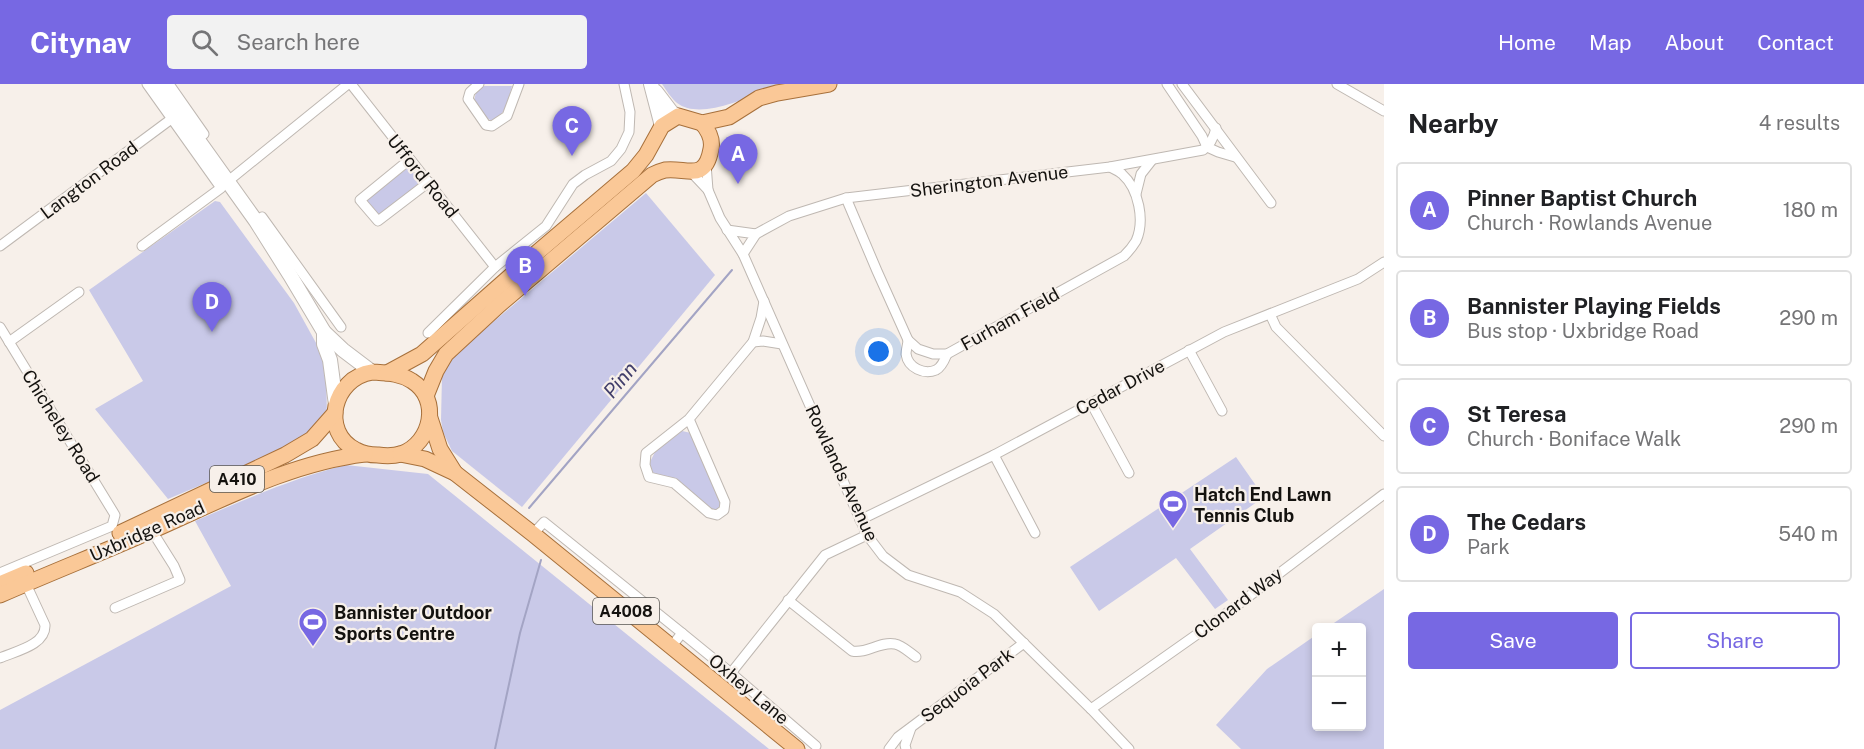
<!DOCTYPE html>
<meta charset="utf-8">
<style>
:root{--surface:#fff;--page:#f2f2f2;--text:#202124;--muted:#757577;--line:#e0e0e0;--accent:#7768e3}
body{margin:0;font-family:"Public Sans",sans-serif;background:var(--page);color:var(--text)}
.controls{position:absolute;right:18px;bottom:18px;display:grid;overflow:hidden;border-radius:6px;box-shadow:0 3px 9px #0003}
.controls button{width:54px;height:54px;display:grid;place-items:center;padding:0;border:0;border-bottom:2px solid var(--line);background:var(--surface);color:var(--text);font:30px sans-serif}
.you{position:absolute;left:879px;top:268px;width:21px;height:21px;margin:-15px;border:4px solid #fff;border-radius:50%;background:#1a73e8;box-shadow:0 0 0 9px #1a73e833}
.badge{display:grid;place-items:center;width:39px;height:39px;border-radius:50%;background:var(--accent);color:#fff;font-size:20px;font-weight:700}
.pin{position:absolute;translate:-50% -50px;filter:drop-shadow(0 2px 3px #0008)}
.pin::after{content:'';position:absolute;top:32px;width:21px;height:18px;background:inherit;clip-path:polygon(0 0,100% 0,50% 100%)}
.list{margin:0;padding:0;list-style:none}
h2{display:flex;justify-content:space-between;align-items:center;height:78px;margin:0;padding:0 24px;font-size:26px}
h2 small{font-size:20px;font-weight:400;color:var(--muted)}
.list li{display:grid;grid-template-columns:39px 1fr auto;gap:18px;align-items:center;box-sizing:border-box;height:96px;margin:0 12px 12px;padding:0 12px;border:2px solid var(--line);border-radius:6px}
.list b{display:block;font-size:22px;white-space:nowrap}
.list p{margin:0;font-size:20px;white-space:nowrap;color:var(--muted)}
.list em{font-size:20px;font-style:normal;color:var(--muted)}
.actions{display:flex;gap:12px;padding:18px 24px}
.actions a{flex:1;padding:14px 0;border:2px solid var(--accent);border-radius:6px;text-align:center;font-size:21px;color:var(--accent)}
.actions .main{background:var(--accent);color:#fff}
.icon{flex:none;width:33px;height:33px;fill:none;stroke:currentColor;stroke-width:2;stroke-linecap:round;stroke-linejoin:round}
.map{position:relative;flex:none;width:1384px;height:665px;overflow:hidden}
header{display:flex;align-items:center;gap:36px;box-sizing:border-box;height:84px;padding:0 30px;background:var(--accent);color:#fff}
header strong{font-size:28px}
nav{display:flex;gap:33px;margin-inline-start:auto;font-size:21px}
.search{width:420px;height:54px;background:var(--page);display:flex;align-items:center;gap:15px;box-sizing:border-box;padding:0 21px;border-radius:6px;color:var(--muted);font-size:22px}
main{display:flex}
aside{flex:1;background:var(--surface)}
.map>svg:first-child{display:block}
.green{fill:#c9c9e8}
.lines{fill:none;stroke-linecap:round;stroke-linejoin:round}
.stream{stroke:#a3a4c4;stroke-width:2}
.street-casing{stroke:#bfb8b2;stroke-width:11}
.secondary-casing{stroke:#bfb8b2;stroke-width:16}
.primary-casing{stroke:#a7703b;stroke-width:17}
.street{stroke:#fff;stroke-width:9}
.secondary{stroke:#fff;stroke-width:14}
.primary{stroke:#fac897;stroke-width:15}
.labels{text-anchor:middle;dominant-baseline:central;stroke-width:4.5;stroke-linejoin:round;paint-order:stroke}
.shield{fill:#f7f0ea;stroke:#585551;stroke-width:1.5}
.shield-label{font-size:16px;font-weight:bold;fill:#14120f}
.street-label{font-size:18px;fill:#14120f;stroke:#f7f0ea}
.poi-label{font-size:18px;font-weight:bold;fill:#14120f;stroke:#f7f0ea;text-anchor:start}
.water-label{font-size:20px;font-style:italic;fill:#403d6a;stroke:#f7f0ea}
</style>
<header>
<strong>Citynav</strong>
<div class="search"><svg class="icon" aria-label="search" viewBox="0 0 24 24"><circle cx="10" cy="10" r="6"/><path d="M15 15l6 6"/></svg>Search here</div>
<nav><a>Home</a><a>Map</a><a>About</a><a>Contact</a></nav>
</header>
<main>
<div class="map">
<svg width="1384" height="665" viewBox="0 0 1384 665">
<rect width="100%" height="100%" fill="#f7f0ea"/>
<g class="green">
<path d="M662,0H781C755,10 702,38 677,19C671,14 666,6 662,0Z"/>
<path d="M484,2H512C508,17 507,29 492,37L485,33L474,17L476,8Z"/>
<polygon points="409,83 421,100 379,132 365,116"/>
<polygon points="646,109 715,191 522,423 452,367 443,348 441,336 442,292 448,276"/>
<polygon points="215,117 220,118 294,219 326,277 327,337 267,373 168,415 95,325 143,297 89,206"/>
<polygon points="682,347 691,349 721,418 719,426 709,425 670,393 656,392 648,382 655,368"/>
<polygon points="1236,373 1264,413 1190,465 1228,516 1215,525 1176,474 1099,527 1070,483"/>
<path d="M346,381L428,390L769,665H0V626L231,502L195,437C244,416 293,394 346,381Z"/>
<polygon points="1384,505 1384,665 1241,665 1216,641 1267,585 1316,551 1316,642 1362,642 1362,544 1328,543"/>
</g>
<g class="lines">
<g class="stream">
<polyline points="529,424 732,186"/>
<polyline points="495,665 520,549 541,476"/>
</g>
<g class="street-casing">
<g id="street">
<polyline points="169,0 204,50 197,55"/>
<polyline points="351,0 495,183"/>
<polyline points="479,0 470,8 468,15 486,41 492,42 507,32 519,0"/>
<polyline points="1167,0 1202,52 1207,63 1218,68 1235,73"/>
<polyline points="1182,0 1271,119"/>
<polyline points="1337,0 1384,27"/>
<polyline points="409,76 360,116 378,137 429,98"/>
<polyline points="706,80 708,106"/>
<polyline points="691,88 708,106 720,134 743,170 867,451 883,472 908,491 960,508 994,530 1091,625 1129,665"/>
<polyline points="227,98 348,0"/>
<polyline points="1136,110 1141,90 1152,76"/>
<path d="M846,114L877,187L908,256L918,265L933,270H947L1124,172C1128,168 1133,162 1136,157C1145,137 1139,105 1122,90C1119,87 1114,85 1110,83"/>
<polyline points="256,137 262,133 341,243"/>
<polyline points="727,146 756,150 743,170"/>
<path d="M756,150L789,132L846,114L1110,83L1203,66C1210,61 1214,53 1216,44"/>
<polyline points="0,162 174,33"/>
<polyline points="142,162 221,104 147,0"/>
<polyline points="1270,230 1276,243 1384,352"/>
<polyline points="0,243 115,431 112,442 0,489"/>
<polyline points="428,249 495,183 546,142 573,100 585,91 611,77 621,65 629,48 630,28 624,0"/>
<path d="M908,256C908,260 906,266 906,270C908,284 924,291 936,286C942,283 945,275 947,270"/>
<polyline points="9,258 79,208"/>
<polyline points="753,258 763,257 782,260"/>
<polyline points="1189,266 1222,327"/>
<polyline points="1091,319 1129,389"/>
<polyline points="689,335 646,369 645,381 649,393 674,399 709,429 717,431 724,426 725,418 689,335 753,258 761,234 764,217"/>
<polyline points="994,371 1035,449"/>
<polyline points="860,436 994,371 1224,248 1358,195 1384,178"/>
<polyline points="533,450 544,438 682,549"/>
<path d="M788,516L852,567C867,570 880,557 895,560C902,561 910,569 916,573"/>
<polyline points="115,524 180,496 174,482 152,447"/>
<polyline points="671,563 682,549 731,589 816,662"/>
<path d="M0,574C16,567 46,561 45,541L26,500"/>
<polyline points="731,589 825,471 867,451"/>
<polyline points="1091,625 1223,532 1384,410"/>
<polyline points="889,665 898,653 1024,559"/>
<polyline points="906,665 905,661 911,644"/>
</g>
</g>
<g class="secondary-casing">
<g id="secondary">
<polyline points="158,0 256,137 290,191 324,248 343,266 372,288"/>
<polyline points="651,0 662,42"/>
<polyline points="656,8 672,29 678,32"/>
<polyline points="324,248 324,260 330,276 336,321"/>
</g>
</g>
<g class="primary-casing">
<g id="primary">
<path d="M372,288C386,289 400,289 412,297C441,315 432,359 401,370C394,372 385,372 378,371C370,371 363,370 356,366C320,348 333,294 372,288Z"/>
<polyline points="387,289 422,270 532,173 633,87 646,71 662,42 678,32 702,39 729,33 759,14 777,9 829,0"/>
<path d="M426,312L436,287L446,270L499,221L652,91C656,89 661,87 665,86C686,83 705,99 711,65C713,55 708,46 702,39"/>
<polyline points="430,334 440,365 455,389"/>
<polyline points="400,370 425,375 455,389 533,450 797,665"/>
<polyline points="120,449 285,371 312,355 335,329"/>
<polyline points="0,500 26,489"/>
<path d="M0,511C50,489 101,469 151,447C220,417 289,379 365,370"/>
</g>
</g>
<use href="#street" class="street"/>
<use href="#secondary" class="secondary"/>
<use href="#primary" class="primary"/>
</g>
<defs>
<g id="stadium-pin" transform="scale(1.5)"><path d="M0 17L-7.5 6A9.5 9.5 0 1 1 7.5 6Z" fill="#7768e3" stroke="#f7f0ea"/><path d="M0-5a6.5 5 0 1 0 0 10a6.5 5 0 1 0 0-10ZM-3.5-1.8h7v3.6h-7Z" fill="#fff"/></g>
</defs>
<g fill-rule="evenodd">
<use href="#stadium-pin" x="1173" y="420"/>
<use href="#stadium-pin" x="313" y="538"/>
</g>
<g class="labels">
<g class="shield">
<rect x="210" y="382" width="54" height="26" rx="4.5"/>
<rect x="593" y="514" width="66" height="26" rx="4.5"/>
</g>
<g class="shield-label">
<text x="237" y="395">A410</text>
<text x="626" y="527">A4008</text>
</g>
<g class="street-label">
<text transform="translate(423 92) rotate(51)">Ufford Road</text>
<text transform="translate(89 96) rotate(-37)">Langton Road</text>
<text transform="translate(989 97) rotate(-7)">Sherington Avenue</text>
<text transform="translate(1010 235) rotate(-29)">Furham Field</text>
<text transform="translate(1120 303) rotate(-28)">Cedar Drive</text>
<text transform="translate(61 342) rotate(58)">Chicheley Road</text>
<text transform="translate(842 389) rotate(65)">Rowlands Avenue</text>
<text transform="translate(147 447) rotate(-24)">Uxbridge Road</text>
<text transform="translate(1238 519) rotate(-37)">Clonard Way</text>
<text transform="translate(967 601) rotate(-37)">Sequoia Park</text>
<text transform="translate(749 605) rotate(40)">Oxhey Lane</text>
</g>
<g class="poi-label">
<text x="1194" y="410">Hatch End Lawn<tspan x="1194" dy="21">Tennis Club</tspan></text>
<text x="334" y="528">Bannister Outdoor<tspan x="334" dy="21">Sports Centre</tspan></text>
</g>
<g class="water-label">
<text transform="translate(620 296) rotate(-50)">Pinn</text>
</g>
</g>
</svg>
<div class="controls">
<button>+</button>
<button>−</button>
</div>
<div class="you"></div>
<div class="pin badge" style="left:738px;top:100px">A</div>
<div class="pin badge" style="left:525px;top:212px">B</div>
<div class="pin badge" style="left:572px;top:72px">C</div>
<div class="pin badge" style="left:212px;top:248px">D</div>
</div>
<aside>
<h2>Nearby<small>4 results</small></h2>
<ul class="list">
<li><span class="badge">A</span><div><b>Pinner Baptist Church</b><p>Church · Rowlands Avenue</p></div><em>180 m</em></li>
<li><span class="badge">B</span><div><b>Bannister Playing Fields</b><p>Bus stop · Uxbridge Road</p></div><em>290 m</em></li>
<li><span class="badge">C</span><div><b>St Teresa</b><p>Church · Boniface Walk</p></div><em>290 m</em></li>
<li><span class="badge">D</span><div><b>The Cedars</b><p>Park</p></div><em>540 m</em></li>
</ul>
<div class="actions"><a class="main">Save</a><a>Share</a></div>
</aside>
</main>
